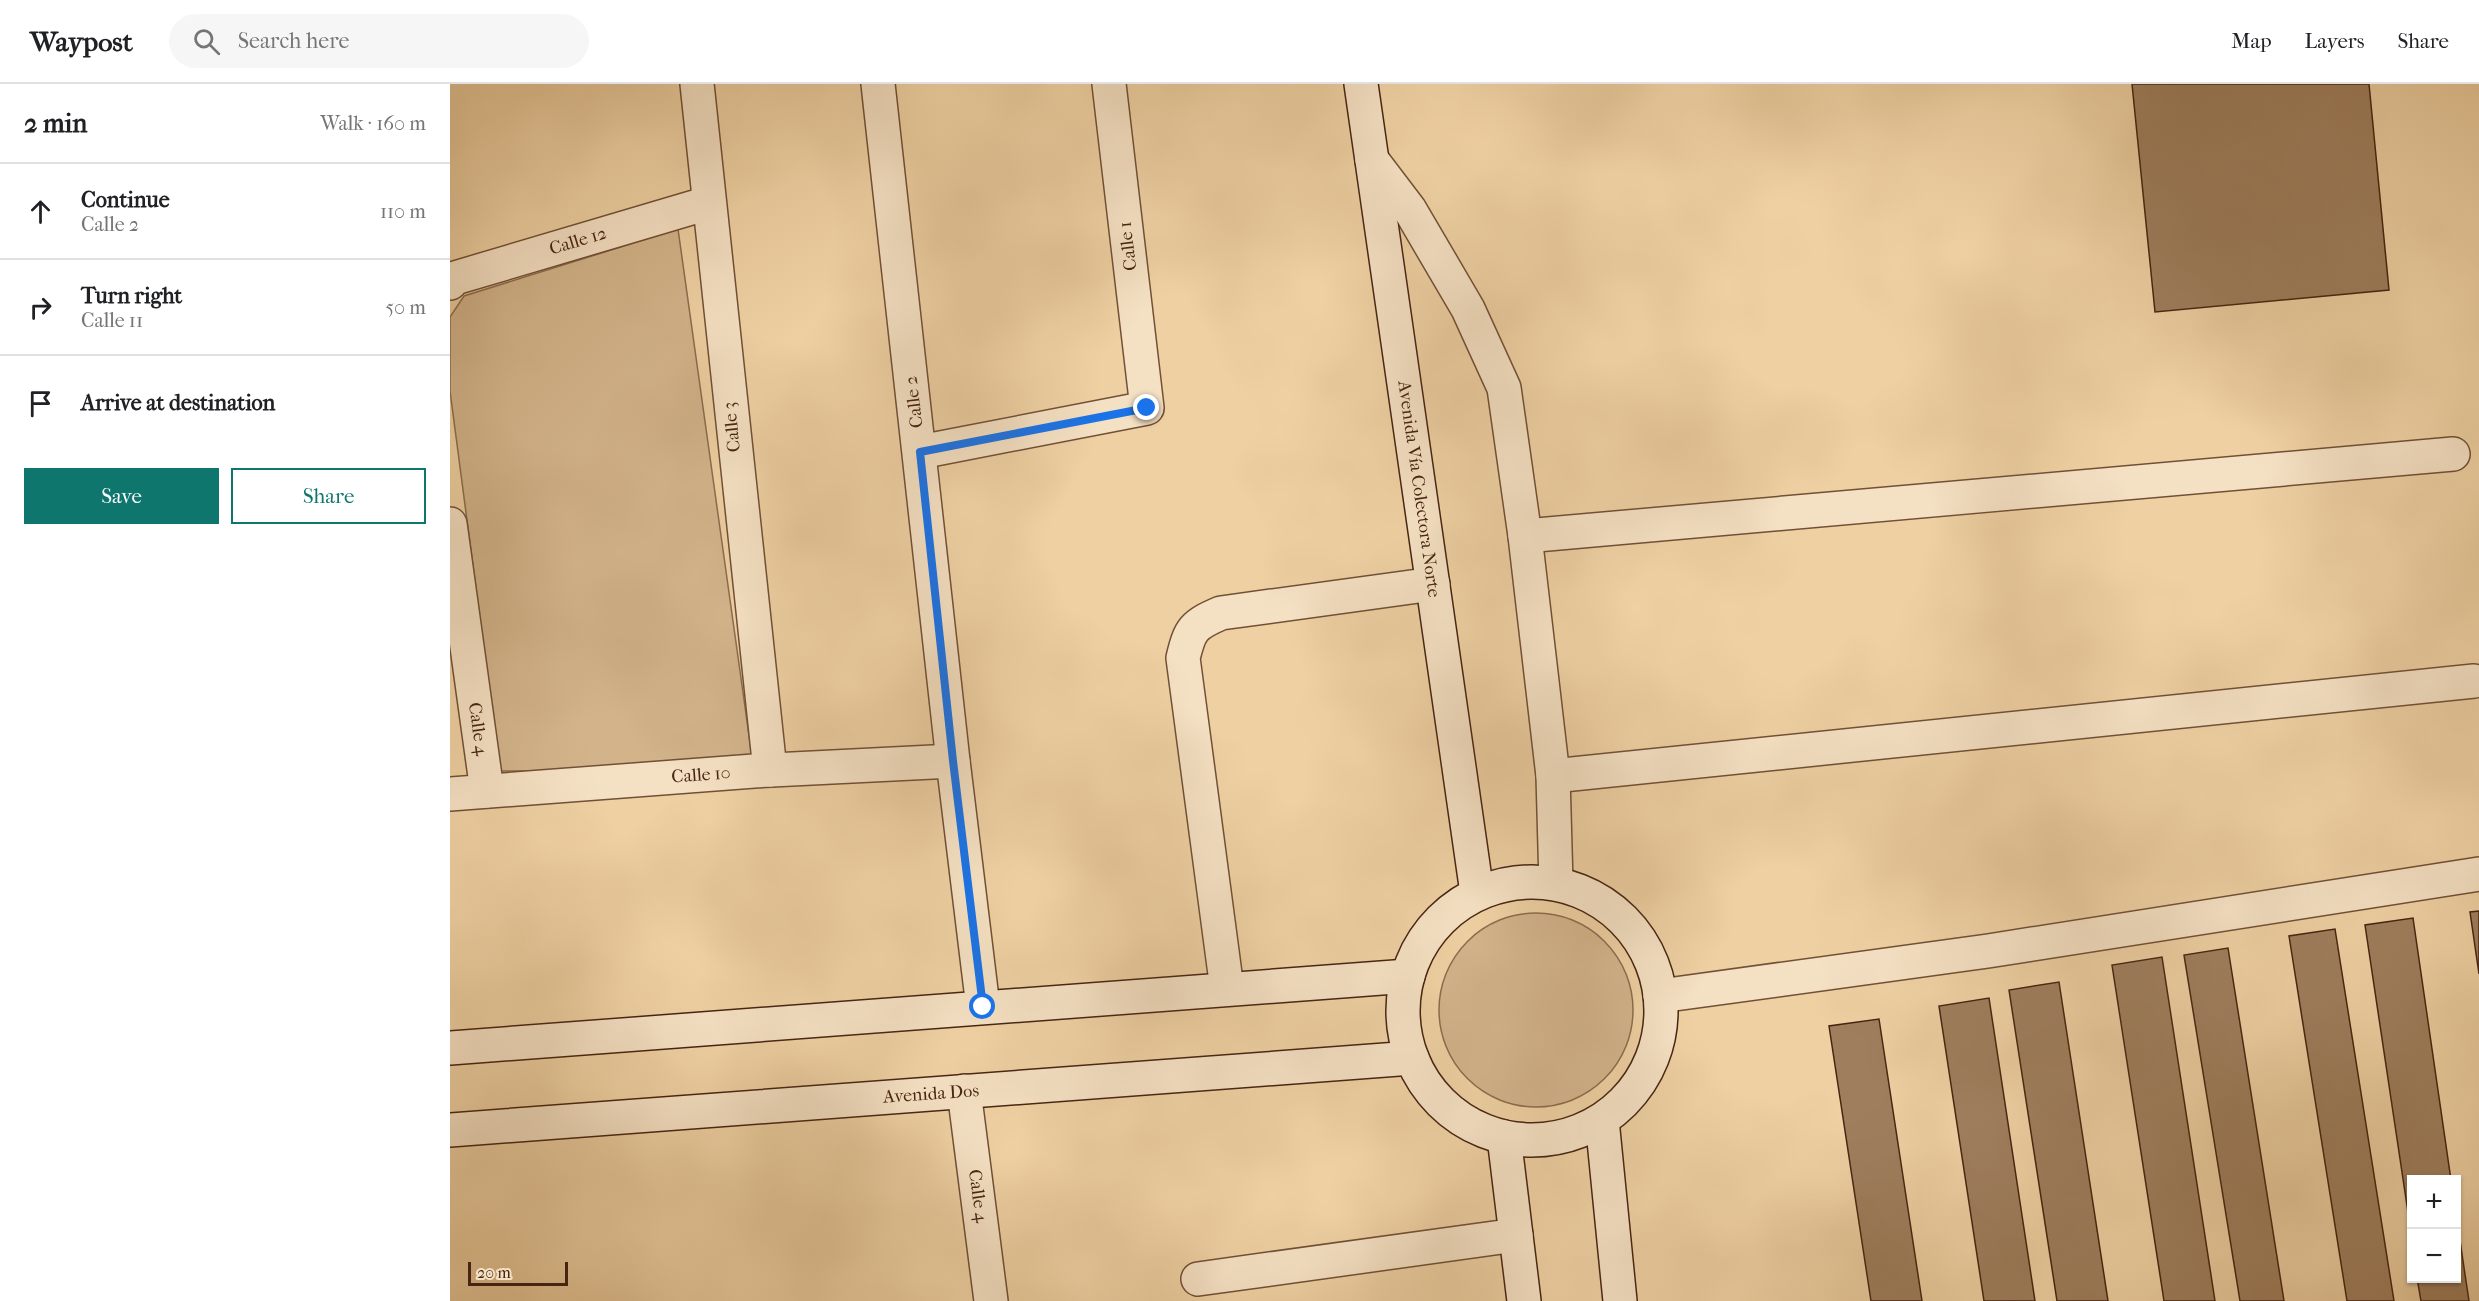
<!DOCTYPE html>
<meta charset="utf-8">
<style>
:root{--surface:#fff;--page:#f6f6f6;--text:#202124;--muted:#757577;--line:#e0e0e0;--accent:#0f766e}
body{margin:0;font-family:"IM FELL French Canon",serif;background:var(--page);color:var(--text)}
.controls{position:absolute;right:18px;bottom:18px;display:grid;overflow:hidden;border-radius:0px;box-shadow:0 2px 4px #0004}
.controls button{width:54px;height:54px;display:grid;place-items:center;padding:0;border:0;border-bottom:2px solid var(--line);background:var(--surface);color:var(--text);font:30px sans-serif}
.scale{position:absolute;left:18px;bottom:15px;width:100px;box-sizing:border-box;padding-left:6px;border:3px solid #472512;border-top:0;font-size:16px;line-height:21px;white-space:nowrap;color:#472512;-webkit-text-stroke:4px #f4e0c3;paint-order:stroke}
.stop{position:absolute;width:18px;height:18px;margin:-14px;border:4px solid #1a73e8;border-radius:50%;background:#fff}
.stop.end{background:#1a73e8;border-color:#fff;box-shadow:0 2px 6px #0008}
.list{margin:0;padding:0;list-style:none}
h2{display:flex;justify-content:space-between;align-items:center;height:78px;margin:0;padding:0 24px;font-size:26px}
h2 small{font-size:20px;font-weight:400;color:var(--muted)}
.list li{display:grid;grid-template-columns:39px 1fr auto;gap:18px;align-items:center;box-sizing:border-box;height:96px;padding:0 24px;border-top:2px solid var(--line)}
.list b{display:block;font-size:22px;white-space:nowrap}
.list p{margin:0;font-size:20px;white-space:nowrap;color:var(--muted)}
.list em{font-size:20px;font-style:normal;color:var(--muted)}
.actions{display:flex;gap:12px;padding:18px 24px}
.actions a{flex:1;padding:14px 0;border:2px solid var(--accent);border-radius:0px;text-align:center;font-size:21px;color:var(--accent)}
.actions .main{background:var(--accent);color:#fff}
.icon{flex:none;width:33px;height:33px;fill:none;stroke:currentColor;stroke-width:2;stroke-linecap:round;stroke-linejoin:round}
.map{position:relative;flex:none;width:2029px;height:1217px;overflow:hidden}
header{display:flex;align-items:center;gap:36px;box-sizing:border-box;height:84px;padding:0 30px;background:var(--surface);border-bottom:2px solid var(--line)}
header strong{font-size:28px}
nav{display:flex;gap:33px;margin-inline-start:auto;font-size:21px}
.search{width:420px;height:54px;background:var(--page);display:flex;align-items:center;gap:15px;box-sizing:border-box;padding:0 21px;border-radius:33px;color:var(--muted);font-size:22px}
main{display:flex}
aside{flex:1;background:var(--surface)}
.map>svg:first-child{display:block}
.green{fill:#d2b38a;stroke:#8c6c4e;stroke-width:1.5}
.building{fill:#9e7e5d;stroke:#472512;stroke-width:1.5}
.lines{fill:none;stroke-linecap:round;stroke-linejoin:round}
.street-casing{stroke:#715036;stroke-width:36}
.secondary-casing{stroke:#472512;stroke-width:36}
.street{stroke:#f4e0c3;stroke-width:33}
.secondary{stroke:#f4e0c3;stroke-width:33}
.route{stroke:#1a73e8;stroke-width:8}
.labels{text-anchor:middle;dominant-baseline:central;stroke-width:6;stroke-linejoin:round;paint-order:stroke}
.street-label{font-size:18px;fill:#472512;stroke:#f4e0c3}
</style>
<header>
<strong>Waypost</strong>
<div class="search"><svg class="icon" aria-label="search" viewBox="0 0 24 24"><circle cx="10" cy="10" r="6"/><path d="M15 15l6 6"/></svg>Search here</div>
<nav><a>Map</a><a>Layers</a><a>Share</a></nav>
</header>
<main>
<aside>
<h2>2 min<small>Walk · 160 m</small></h2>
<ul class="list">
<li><svg class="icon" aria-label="ahead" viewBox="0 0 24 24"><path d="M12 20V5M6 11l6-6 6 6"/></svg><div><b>Continue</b><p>Calle 2</p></div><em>110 m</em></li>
<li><svg class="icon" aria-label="right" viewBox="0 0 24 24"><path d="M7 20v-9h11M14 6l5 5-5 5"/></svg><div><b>Turn right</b><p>Calle 11</p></div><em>50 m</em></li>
<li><svg class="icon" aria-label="arrive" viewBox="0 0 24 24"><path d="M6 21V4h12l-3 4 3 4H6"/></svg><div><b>Arrive at destination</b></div></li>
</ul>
<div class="actions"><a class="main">Save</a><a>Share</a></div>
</aside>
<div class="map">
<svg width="2029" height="1217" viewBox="0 0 2029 1217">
<rect width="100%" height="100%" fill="#eed0a2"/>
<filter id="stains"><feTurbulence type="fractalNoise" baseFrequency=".00333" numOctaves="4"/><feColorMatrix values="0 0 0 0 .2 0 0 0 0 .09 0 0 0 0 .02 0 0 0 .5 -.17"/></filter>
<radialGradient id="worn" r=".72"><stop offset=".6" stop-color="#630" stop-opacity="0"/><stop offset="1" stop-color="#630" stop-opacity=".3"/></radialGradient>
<g class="green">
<polygon points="228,145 304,687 50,687 0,307 0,233 14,212"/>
<circle cx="1086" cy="926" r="97"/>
</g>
<g class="building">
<polygon points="1682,0 1919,0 1939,206 1705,228"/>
<polygon points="2029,827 2029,890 2020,828"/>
<polygon points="1963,834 2001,1096 1962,1096 1962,1155 1915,841"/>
<polygon points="1885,845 1944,1217 1897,1217 1839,852"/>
<polygon points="1778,864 1834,1217 1790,1217 1734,871"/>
<polygon points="1712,873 1765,1217 1714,1217 1662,881"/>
<polygon points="1609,898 1658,1217 1607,1217 1559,906"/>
<polygon points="1539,914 1585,1217 1534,1217 1489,922"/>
<polygon points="1429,935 1472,1217 1421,1217 1379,942"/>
<polygon points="2006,1130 2019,1217 1971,1217 1967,1194 2006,1194"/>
</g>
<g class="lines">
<g class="street-casing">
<g id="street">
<polyline points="247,0 320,686"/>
<polyline points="428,0 503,677 533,923"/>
<polyline points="922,76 960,126 1018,225 1054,304 1075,452 1103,692 1106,800"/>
<polyline points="0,199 5,194 258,119"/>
<polyline points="470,368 697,324 659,0"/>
<polyline points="0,440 37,707"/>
<polyline points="1075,452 2003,370"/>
<polyline points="1103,692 2024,597"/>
<polyline points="0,710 304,687 503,677"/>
<path d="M777,905L733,574C740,545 743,541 771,529L983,500"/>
<polyline points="1210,912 1538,867 2029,790"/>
<polyline points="514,1007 541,1217"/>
<polyline points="748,1195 1066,1151"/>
</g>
</g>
<g class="secondary-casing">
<g id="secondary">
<polyline points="911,0 1027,809"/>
<circle cx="1082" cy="927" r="129"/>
<polyline points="0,964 958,892"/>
<polyline points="1152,1036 1170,1217"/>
<polyline points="0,1046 962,974"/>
<polyline points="1054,1053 1074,1217"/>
</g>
</g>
<use href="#street" class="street"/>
<use href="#secondary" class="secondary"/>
</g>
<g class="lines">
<polyline class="route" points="533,923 503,677 470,368 697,324"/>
</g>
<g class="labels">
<g class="street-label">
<text transform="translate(128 157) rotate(-17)">Calle 12</text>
<text transform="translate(678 162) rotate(-97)">Calle 1</text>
<text transform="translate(464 318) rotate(-97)">Calle 2</text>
<text transform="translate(282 343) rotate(-96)">Calle 3</text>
<text transform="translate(969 405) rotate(82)">Avenida Vía Colectora Norte</text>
<text transform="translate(28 645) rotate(82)">Calle 4</text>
<text transform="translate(251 691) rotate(-4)">Calle 10</text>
<text transform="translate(481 1010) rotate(-4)">Avenida Dos</text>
<text transform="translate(528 1112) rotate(82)">Calle 4</text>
</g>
</g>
<rect width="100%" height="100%" filter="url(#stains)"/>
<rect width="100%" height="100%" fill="url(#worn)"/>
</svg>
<div class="controls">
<button>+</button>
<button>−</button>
</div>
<div class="scale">20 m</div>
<div class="stop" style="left:533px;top:923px"></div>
<div class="stop end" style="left:697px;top:324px"></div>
</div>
</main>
